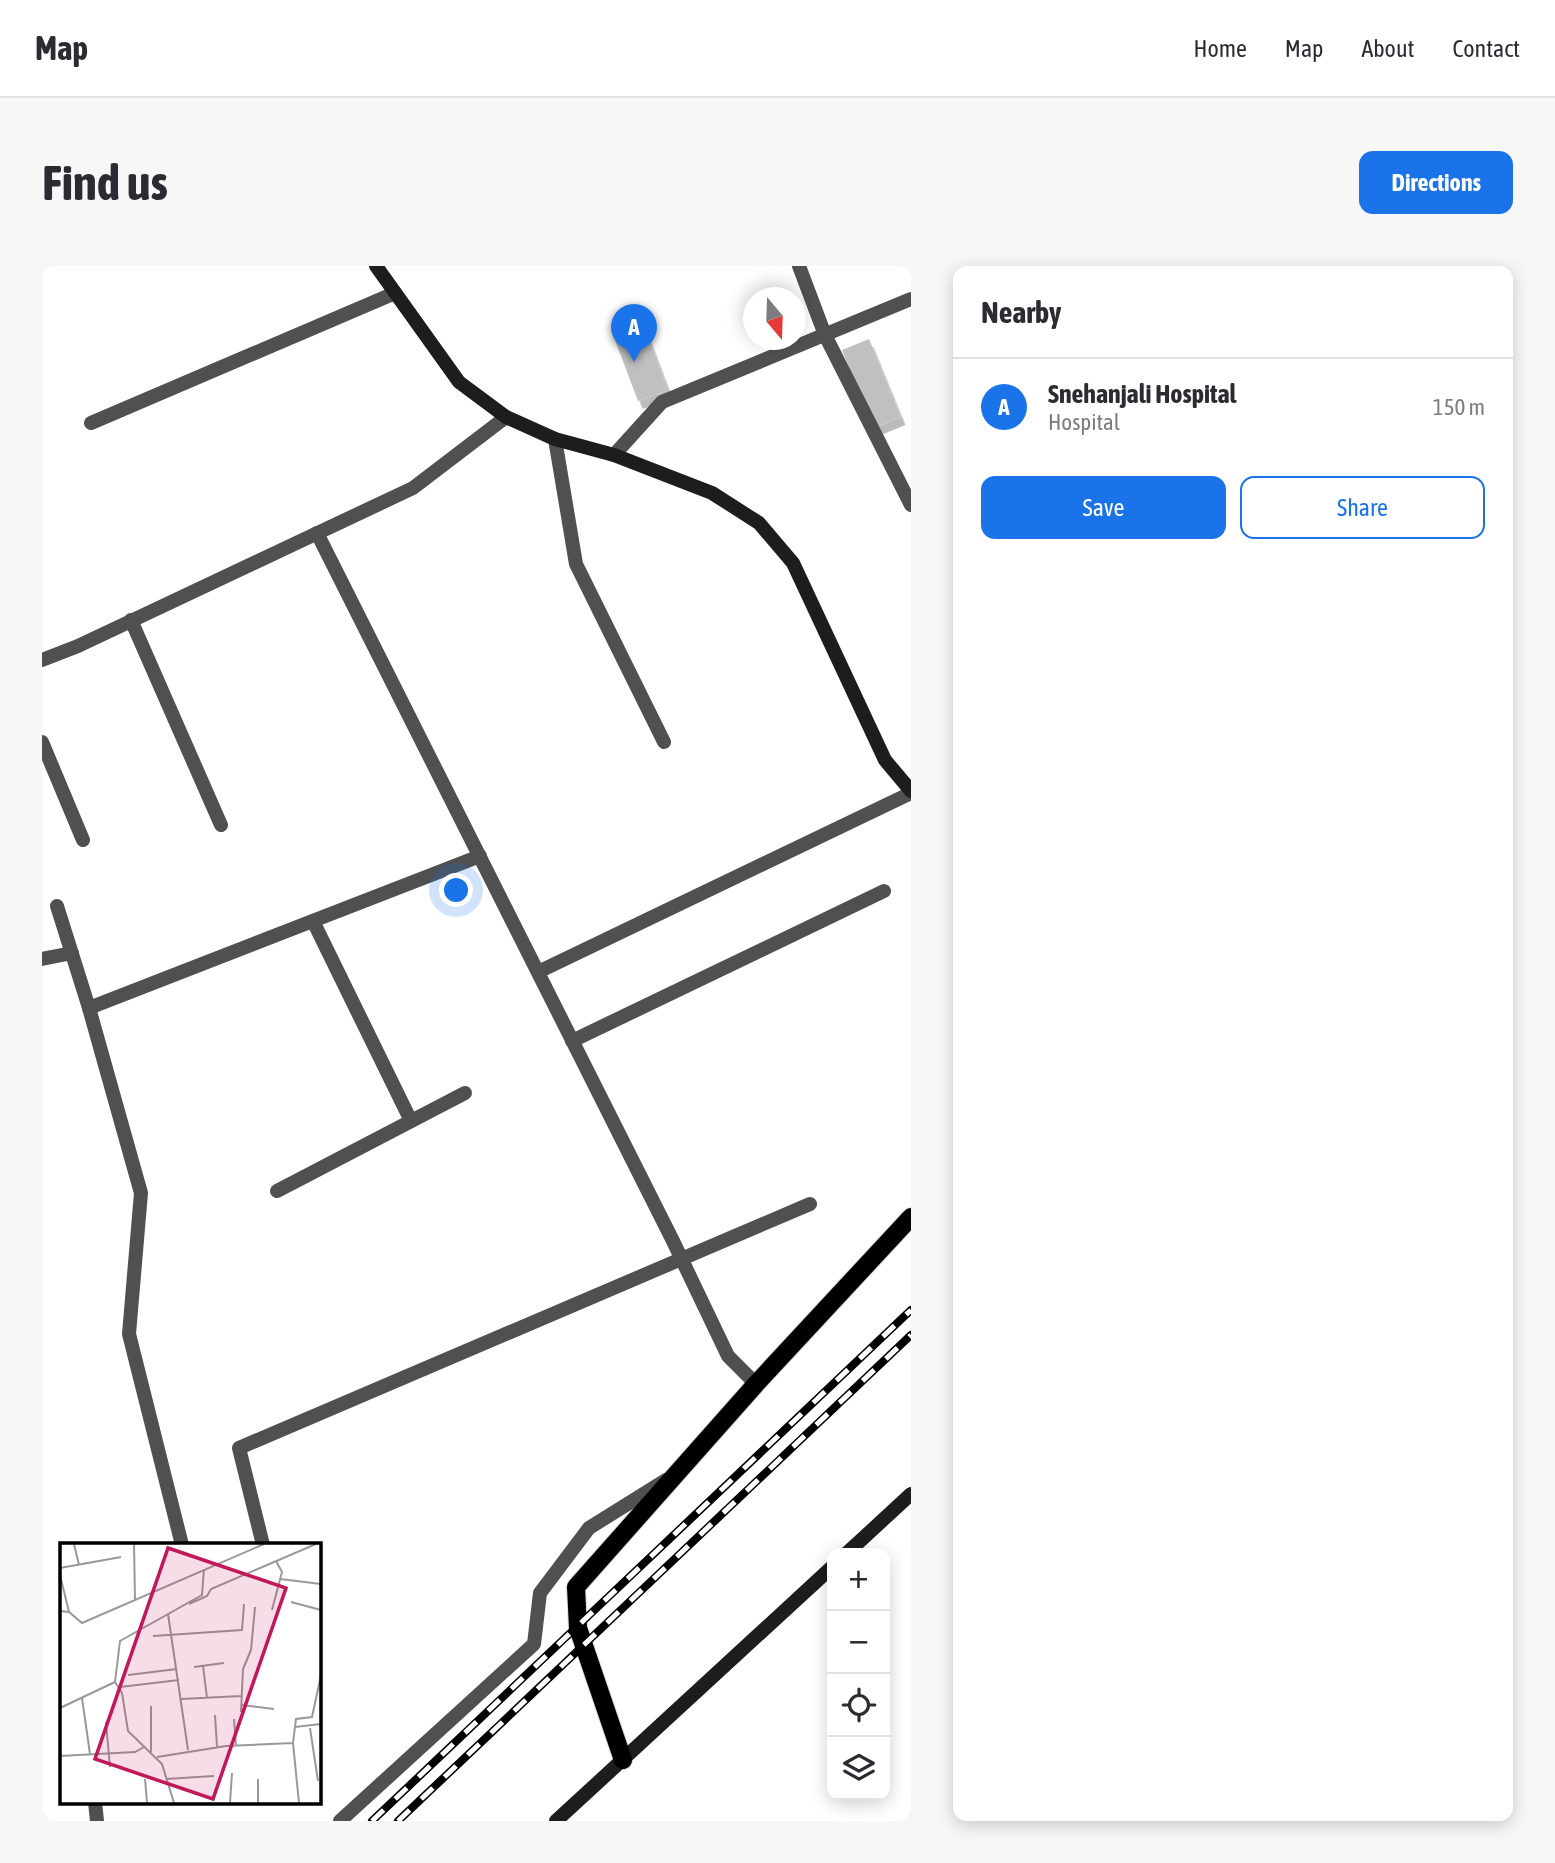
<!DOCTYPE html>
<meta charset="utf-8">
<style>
:root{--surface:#fff;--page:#f7f7f7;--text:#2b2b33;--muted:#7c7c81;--line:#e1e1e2;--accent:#1a73e8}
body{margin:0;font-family:"Asap Condensed",sans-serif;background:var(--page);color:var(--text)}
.controls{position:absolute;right:21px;bottom:21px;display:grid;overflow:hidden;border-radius:14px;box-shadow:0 4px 18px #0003}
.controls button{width:63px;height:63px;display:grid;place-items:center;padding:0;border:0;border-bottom:2px solid var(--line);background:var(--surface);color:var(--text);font:35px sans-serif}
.compass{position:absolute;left:701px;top:21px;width:63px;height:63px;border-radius:50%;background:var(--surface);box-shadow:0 4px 18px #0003;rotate:161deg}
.you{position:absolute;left:415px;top:625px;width:24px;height:24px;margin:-18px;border:5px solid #fff;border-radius:50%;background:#1a73e8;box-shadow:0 0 0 10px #1a73e833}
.badge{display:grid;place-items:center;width:46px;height:46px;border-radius:50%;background:var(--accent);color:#fff;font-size:23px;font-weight:700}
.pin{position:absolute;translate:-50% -58px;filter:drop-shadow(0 2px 4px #0008)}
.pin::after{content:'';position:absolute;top:37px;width:24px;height:21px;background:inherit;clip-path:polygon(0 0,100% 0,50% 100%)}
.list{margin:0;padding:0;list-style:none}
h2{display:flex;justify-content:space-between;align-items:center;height:91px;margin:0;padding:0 28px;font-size:30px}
h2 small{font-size:23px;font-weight:400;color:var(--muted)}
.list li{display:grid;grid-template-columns:46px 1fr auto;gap:21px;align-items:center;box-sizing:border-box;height:98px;padding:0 28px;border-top:2px solid var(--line)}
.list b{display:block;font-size:26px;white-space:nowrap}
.list p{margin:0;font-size:23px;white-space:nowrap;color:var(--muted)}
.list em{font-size:23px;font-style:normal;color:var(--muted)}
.actions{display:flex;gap:14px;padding:21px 28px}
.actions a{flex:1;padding:16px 0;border:2px solid var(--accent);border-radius:14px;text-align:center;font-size:24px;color:var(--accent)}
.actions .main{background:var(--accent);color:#fff}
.icon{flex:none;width:38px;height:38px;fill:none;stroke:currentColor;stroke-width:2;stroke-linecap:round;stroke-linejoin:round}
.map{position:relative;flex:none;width:869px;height:1555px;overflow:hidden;border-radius:14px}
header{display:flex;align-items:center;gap:42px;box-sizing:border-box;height:98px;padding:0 35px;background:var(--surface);border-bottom:2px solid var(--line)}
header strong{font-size:33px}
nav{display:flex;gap:38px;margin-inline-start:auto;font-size:24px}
.intro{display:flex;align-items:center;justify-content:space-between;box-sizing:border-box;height:168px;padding:0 42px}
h1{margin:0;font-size:49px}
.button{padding:18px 32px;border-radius:14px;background:var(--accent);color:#fff;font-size:24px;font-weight:700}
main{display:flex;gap:42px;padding:0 42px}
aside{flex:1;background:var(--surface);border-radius:14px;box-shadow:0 4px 18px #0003}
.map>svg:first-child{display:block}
.building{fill:#c0c0c0;filter:url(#shadow)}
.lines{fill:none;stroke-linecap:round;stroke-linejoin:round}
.primary-casing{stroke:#dbdbdb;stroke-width:20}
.street{stroke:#505050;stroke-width:14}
.secondary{stroke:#1d1d1d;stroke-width:14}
.primary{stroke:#000;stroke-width:18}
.rail-casing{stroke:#000;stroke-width:8}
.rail{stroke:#fff;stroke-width:5;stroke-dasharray:16;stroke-linecap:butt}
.inset-road{fill:none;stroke:#999;stroke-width:2}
.view{fill:#c2185b;fill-opacity:0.15;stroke:#c2185b;stroke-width:3.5}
.inset-edge{fill:none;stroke:#000;stroke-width:3.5}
</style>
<header>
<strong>Map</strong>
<nav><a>Home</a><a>Map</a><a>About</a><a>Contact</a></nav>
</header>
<div class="intro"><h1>Find us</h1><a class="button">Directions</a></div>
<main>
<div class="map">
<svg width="869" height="1555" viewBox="0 0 869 1555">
<defs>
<filter id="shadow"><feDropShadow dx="4.5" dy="8" stdDeviation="0" flood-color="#0004"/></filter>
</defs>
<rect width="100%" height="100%" fill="#fff"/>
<g class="building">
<polygon points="603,63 626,124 596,135 573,74"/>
<polygon points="827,73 859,151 832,162 800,84"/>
</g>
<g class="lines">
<g class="primary-casing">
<polyline id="primary" points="581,1494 536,1362 534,1321 714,1118 869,951"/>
</g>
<g class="street">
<polyline points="757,0 783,69 869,239"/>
<polyline points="49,157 353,27"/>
<polyline points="513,173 534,298 622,476"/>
<polyline points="572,189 620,136 869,33"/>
<polyline points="275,267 631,975 686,1090 714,1118"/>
<polyline points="89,354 179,559"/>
<polyline points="0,394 36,380 371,222 464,151"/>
<polyline points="0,476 41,574"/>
<polyline points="15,640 47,742 99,927 87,1068 140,1279"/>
<polyline points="271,655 369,855"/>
<polyline points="0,693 30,687"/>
<polyline points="496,706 869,527"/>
<polyline points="47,742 438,590"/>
<polyline points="530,775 842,625"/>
<polyline points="235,925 423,827"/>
<polyline points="221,1279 197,1182 768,938"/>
<polyline points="53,1536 55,1555"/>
<polyline points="298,1555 492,1378 498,1327 547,1262 624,1214"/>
</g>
<g class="secondary">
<polyline points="334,0 417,116 464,151 513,173 572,189 670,227 717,257 751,297 843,494 869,525"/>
<polyline points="805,1287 869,1228"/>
<polyline points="514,1555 790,1301"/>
</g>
<use href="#primary" class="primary"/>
<g class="rail-casing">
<g id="rail">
<polyline points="330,1555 869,1044"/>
<polyline points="356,1555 869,1069"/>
</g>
</g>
<use href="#rail" class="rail"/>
</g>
<g transform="translate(18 1277)">
<rect width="261" height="261" fill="#fff"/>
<path class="inset-road" d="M14,1L19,22M74,1L75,56M0,25L61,14M0,32L9,69M220,36L261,41M231,59L261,67M129,61L147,53L151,46L256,1M212,67L222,29L216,18M0,68L9,69L22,80L204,1M108,71L128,207M93,93L182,87L184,61M143,123L147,155M134,124L164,120M68,132L117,126M55,139L62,150L68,188L102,221L114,260M60,144L119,137M22,155L30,211M121,156L181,153M181,162L214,166M91,163V209M0,165L55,139L60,98L142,52L144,26M181,169L183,126L191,107L195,64M155,172L157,204M174,176L176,203M46,179L50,224M235,184L261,181M250,185L258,238M0,213L75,209L84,204M97,214L166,203L233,200M85,236L87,260M106,236L154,233M198,236V260M170,260L172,230M239,260L233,200L236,176L252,174L261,132"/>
<path class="view" d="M108,5L226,45L153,256L35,216Z"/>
<rect width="261" height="261" class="inset-edge"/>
</g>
</svg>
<div class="controls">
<button>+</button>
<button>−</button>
<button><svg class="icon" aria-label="locate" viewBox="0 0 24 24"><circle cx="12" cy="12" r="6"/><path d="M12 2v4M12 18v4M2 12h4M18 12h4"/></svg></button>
<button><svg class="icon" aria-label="layers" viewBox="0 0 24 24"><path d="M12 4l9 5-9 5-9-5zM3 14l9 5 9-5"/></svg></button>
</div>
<svg class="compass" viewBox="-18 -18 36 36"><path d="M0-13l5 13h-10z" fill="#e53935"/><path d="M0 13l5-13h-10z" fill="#7c7c81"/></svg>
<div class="you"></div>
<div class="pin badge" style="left:592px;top:96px">A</div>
</div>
<aside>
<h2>Nearby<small></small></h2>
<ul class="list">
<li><span class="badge">A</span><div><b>Snehanjali Hospital</b><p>Hospital</p></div><em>150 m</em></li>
</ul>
<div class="actions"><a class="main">Save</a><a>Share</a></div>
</aside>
</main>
